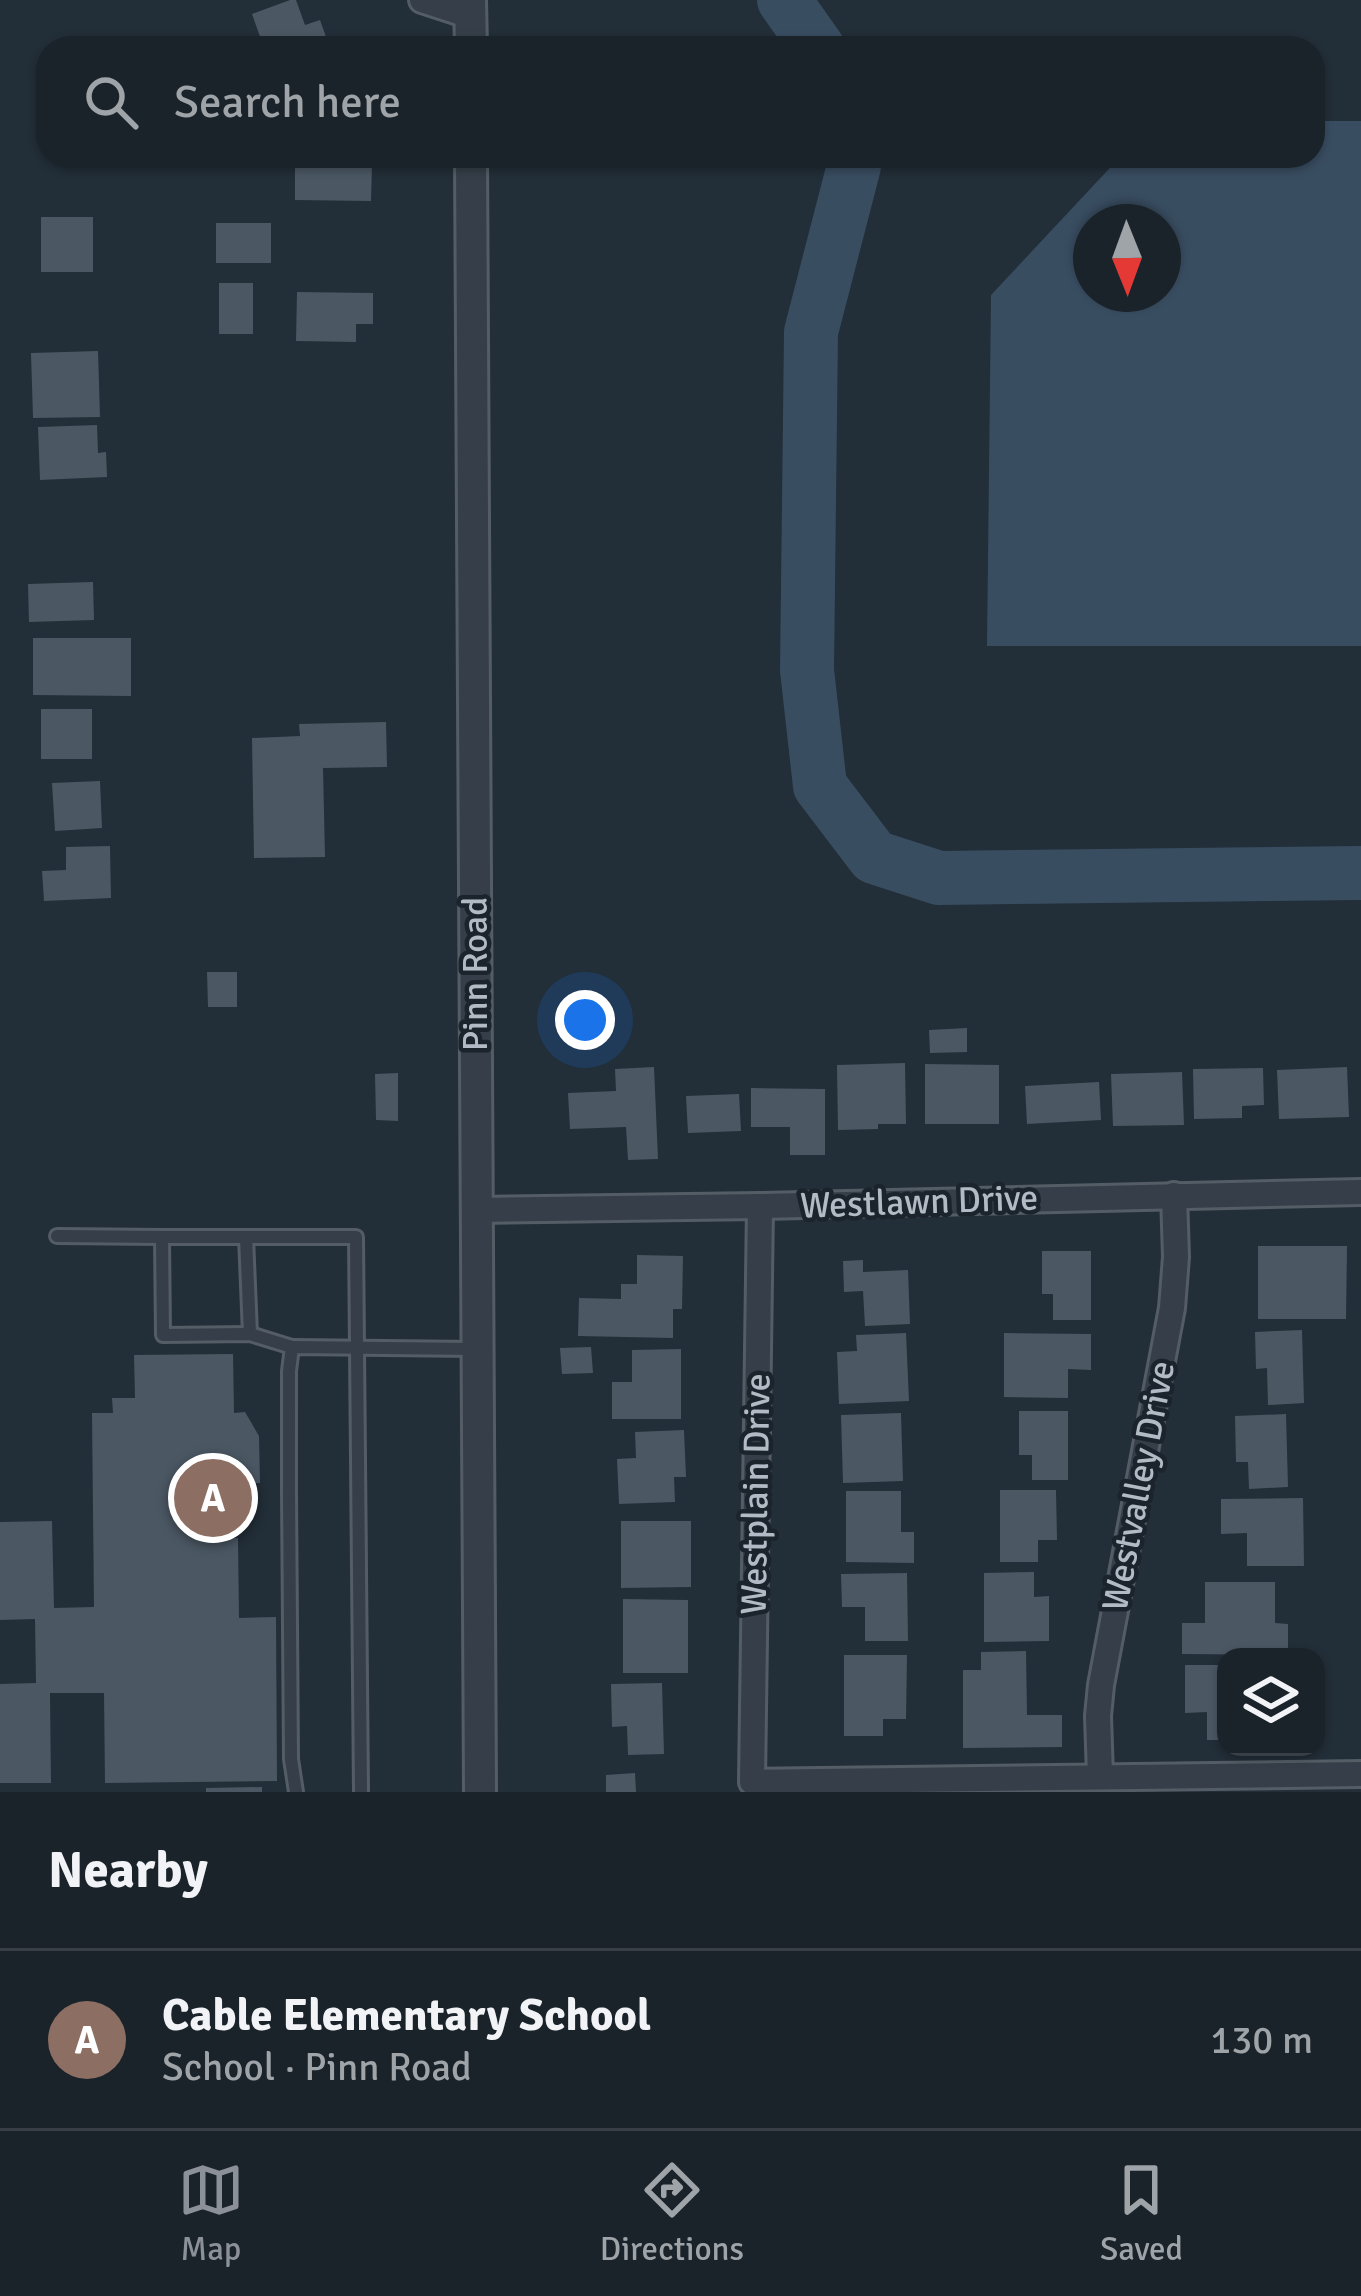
<!DOCTYPE html>
<meta charset="utf-8">
<style>
:root{--surface:#1a222a;--page:#272f36;--text:#f1f3f6;--muted:#9fa4a8;--line:#383f47;--accent:#8c9099}
body{margin:0;font-family:Signika,sans-serif;background:var(--page);color:var(--text)}
.controls{position:absolute;right:36px;bottom:36px;display:grid;overflow:hidden;border-radius:24px;box-shadow:0 3px 9px #0004}
.controls button{width:108px;height:108px;display:grid;place-items:center;padding:0;border:0;border-bottom:3px solid var(--line);background:var(--surface);color:var(--text);font:60px sans-serif}
.compass{position:absolute;left:1073px;top:204px;width:108px;height:108px;border-radius:50%;background:var(--surface);box-shadow:0 3px 9px #0004;rotate:179deg}
.you{position:absolute;left:585px;top:1020px;width:42px;height:42px;margin:-30px;border:9px solid #fff;border-radius:50%;background:#1a73e8;box-shadow:0 0 0 18px #1a73e833}
.badge{display:grid;place-items:center;width:78px;height:78px;border-radius:50%;background:var(--accent);color:#fff;font-size:39px;font-weight:700}
.pin{position:absolute;translate:-50% -50%;border:6px solid #fff;box-shadow:0 3px 12px #0006}
.list{margin:0;padding:0;list-style:none}
h2{display:flex;justify-content:space-between;align-items:center;height:156px;margin:0;padding:0 48px;font-size:51px}
h2 small{font-size:39px;font-weight:400;color:var(--muted)}
.list li{display:grid;grid-template-columns:78px 1fr auto;gap:36px;align-items:center;box-sizing:border-box;height:180px;padding:0 48px;border-top:3px solid var(--line)}
.list b{display:block;font-size:45px;white-space:nowrap}
.list p{margin:0;font-size:39px;white-space:nowrap;color:var(--muted)}
.list em{font-size:39px;font-style:normal;color:var(--muted)}
.icon{flex:none;width:66px;height:66px;fill:none;stroke:currentColor;stroke-width:2;stroke-linecap:round;stroke-linejoin:round}
.map{position:relative;flex:none;width:1361px;height:1792px;overflow:hidden}
.search{position:absolute;background:var(--surface);box-shadow:0 3px 9px #0004;left:36px;right:36px;top:36px;height:132px;display:flex;align-items:center;gap:30px;box-sizing:border-box;padding:0 42px;border-radius:36px;color:var(--muted);font-size:45px}
.sheet{height:336px;background:var(--surface)}
nav{display:flex;justify-content:space-around;align-items:center;box-sizing:border-box;height:168px;border-top:3px solid var(--line);background:var(--surface);font-size:33px;color:var(--muted)}
nav a{display:grid;justify-items:center;gap:6px}
nav .on{color:var(--accent)}
.map>svg:first-child{display:block}
.water{fill:#394d61;fill-rule:evenodd}
.lines{fill:none;stroke-linecap:round;stroke-linejoin:round}
.river{stroke:#394d61;stroke-width:54}
.building{fill:#4b5864}
.service-casing{stroke:#545d66;stroke-width:18}
.minor-casing{stroke:#545d66;stroke-width:30}
.tertiary-casing{stroke:#545d66;stroke-width:36}
.service{stroke:#363f49;stroke-width:12}
.minor{stroke:#363f49;stroke-width:24}
.tertiary{stroke:#363f49;stroke-width:30}
.labels{text-anchor:middle;dominant-baseline:central;stroke-width:9;stroke-linejoin:round;paint-order:stroke}
.street-label{font-size:36px;fill:#b1bac5;stroke:#1b242d}
</style>
<div class="map">
<svg width="1361" height="1792" viewBox="0 0 1361 1792">
<rect width="100%" height="100%" fill="#222e38"/>
<path class="water" d="M1313,121H1361V646H987L991,295L1121,156H1313ZM1091,222H1163V294H1091Z"/>
<g class="lines">
<g class="river">
<polyline points="784,0 818,48"/>
<polyline points="852,156 854,166 811,332 807,670 820,786 874,857 939,878 1361,873"/>
</g>
</g>
<g class="building">
<polygon points="290,0 296,0 305,25 320,20 330,48 264,48 252,14"/>
<polygon points="295,156 387,156 387,165 372,165 371,201 295,200"/>
<rect x="41" y="217" width="52" height="55"/>
<rect x="216" y="223" width="55" height="40"/>
<rect x="219" y="283" width="34" height="51"/>
<polygon points="297,292 373,293 373,324 356,324 356,342 296,341"/>
<polygon points="98,351 100,417 33,418 31,353"/>
<polygon points="97,425 98,453 106,452 107,477 40,480 38,427"/>
<polygon points="93,582 94,620 29,622 28,584"/>
<polygon points="33,638 131,638 131,696 33,695"/>
<rect x="41" y="709" width="51" height="50"/>
<polygon points="386,722 387,767 323,768 325,857 254,858 252,738 300,736 299,724"/>
<polygon points="100,781 102,828 55,831 52,783"/>
<polygon points="110,846 111,898 44,901 42,871 66,870 66,847"/>
<polygon points="207,972 237,972 237,1007 208,1007"/>
<polygon points="967,1028 967,1052 930,1053 929,1030"/>
<polygon points="905,1063 906,1124 878,1124 878,1129 838,1130 837,1065"/>
<polygon points="925,1064 999,1065 999,1124 925,1124"/>
<polygon points="654,1067 658,1159 628,1160 626,1127 570,1129 568,1093 616,1091 615,1069"/>
<polygon points="1347,1067 1349,1117 1279,1119 1277,1070"/>
<polygon points="1263,1068 1264,1105 1242,1106 1242,1118 1194,1119 1193,1069"/>
<polygon points="1182,1072 1184,1125 1113,1126 1111,1074"/>
<polygon points="398,1073 398,1121 376,1120 375,1074"/>
<polygon points="1099,1082 1101,1120 1027,1124 1025,1086"/>
<polygon points="751,1088 825,1089 825,1155 790,1155 790,1127 751,1127"/>
<polygon points="739,1094 741,1131 688,1133 686,1096"/>
<polygon points="1258,1246 1347,1246 1346,1319 1258,1319"/>
<polygon points="1042,1251 1091,1251 1091,1320 1053,1320 1053,1294 1042,1294"/>
<polygon points="637,1255 683,1256 682,1309 673,1309 673,1338 578,1336 579,1298 621,1299 621,1284 637,1284"/>
<polygon points="863,1260 863,1272 908,1270 910,1324 865,1326 863,1291 844,1292 843,1261"/>
<polygon points="1302,1330 1304,1403 1268,1405 1267,1368 1256,1369 1255,1332"/>
<polygon points="906,1333 909,1401 839,1404 837,1352 857,1351 856,1335"/>
<polygon points="1004,1333 1091,1334 1091,1370 1068,1369 1068,1398 1004,1397"/>
<polygon points="591,1347 593,1373 562,1374 560,1348"/>
<polygon points="681,1349 681,1419 612,1419 612,1382 632,1382 632,1350"/>
<polygon points="233,1354 234,1413 245,1412 259,1436 260,1483 208,1484 208,1538 238,1538 239,1618 276,1617 277,1781 105,1783 104,1693 50,1693 51,1783 0,1783 0,1684 36,1683 35,1619 0,1620 0,1522 52,1521 54,1608 94,1607 92,1413 113,1413 112,1398 135,1398 134,1355"/>
<polygon points="1019,1411 1068,1411 1068,1480 1032,1480 1032,1455 1019,1455"/>
<polygon points="901,1413 903,1481 843,1483 841,1415"/>
<polygon points="1286,1414 1288,1487 1249,1489 1248,1462 1236,1462 1235,1416"/>
<polygon points="684,1430 686,1477 674,1477 675,1502 619,1504 617,1459 636,1458 635,1432"/>
<polygon points="1000,1490 1056,1490 1057,1540 1038,1540 1038,1562 1000,1562"/>
<polygon points="846,1491 901,1491 901,1532 914,1532 914,1563 846,1562"/>
<polygon points="1303,1498 1304,1566 1247,1566 1247,1533 1221,1534 1221,1499"/>
<polygon points="621,1521 691,1521 691,1587 621,1588"/>
<polygon points="1034,1572 1034,1597 1049,1596 1049,1641 984,1642 984,1573"/>
<polygon points="907,1573 908,1641 865,1641 865,1607 842,1607 841,1574"/>
<polygon points="1205,1582 1275,1582 1275,1623 1288,1624 1288,1655 1182,1654 1182,1623 1205,1623"/>
<polygon points="623,1599 688,1600 688,1673 623,1673"/>
<polygon points="1026,1651 1027,1715 1062,1715 1062,1747 963,1748 963,1670 981,1670 981,1652"/>
<polygon points="844,1655 907,1655 906,1719 883,1719 883,1736 844,1736"/>
<polygon points="1185,1665 1226,1665 1226,1740 1207,1740 1207,1712 1185,1713"/>
<polygon points="662,1683 664,1754 628,1755 627,1726 612,1727 611,1684"/>
<polygon points="635,1773 636,1792 606,1792 606,1775"/>
<polygon points="262,1787 262,1792 206,1792 206,1788"/>
</g>
<g class="lines">
<g class="service-casing">
<g id="service">
<polyline points="57,1236 162,1237"/>
<polyline points="246,1237 250,1334"/>
<polyline points="292,1347 250,1334 163,1335 162,1237 356,1237 361,1792"/>
<polyline points="296,1792 291,1759 289,1493 289,1371 292,1347 476,1349"/>
</g>
</g>
<g class="minor-casing">
<g id="minor">
<polyline points="422,0 471,16"/>
<polyline points="760,1206 752,1782 1361,1774"/>
<polyline points="477,1210 760,1206 1361,1192"/>
<polyline points="1100,1776 1098,1716 1101,1685 1172,1308 1176,1257 1174,1195"/>
</g>
</g>
<g class="tertiary-casing">
<g id="tertiary">
<polyline points="470,0 471,48"/>
<polyline points="471,156 480,1792"/>
</g>
</g>
<use href="#service" class="service"/>
<use href="#minor" class="minor"/>
<use href="#tertiary" class="tertiary"/>
</g>
<g class="labels">
<g class="street-label">
<text transform="translate(475 974) rotate(-90)">Pinn Road</text>
<text transform="translate(919 1202) rotate(-2)">Westlawn Drive</text>
<text transform="translate(1139 1486) rotate(-79)">Westvalley Drive</text>
<text transform="translate(756 1494) rotate(-89)">Westplain Drive</text>
</g>
</g>
</svg>
<div class="controls">
<button><svg class="icon" aria-label="layers" viewBox="0 0 24 24"><path d="M12 4l9 5-9 5-9-5zM3 14l9 5 9-5"/></svg></button>
</div>
<svg class="compass" viewBox="-18 -18 36 36"><path d="M0-13l5 13h-10z" fill="#e53935"/><path d="M0 13l5-13h-10z" fill="#9fa4a8"/></svg>
<div class="you"></div>
<div class="pin badge" style="left:213px;top:1498px;background:#8d6e63">A</div>
<div class="search"><svg class="icon" aria-label="search" viewBox="0 0 24 24"><circle cx="10" cy="10" r="6"/><path d="M15 15l6 6"/></svg>Search here</div>
</div>
<section class="sheet">
<h2>Nearby<small></small></h2>
<ul class="list">
<li><span class="badge" style="background:#8d6e63">A</span><div><b>Cable Elementary School</b><p>School · Pinn Road</p></div><em>130 m</em></li>
</ul>
</section>
<nav>
<a class="on"><svg class="icon" aria-label="map" viewBox="0 0 24 24"><path d="M3 6l6-2 6 2 6-2v14l-6 2-6-2-6 2zM9 4v14M15 6v14"/></svg>Map</a>
<a><svg class="icon" aria-label="directions" viewBox="0 0 24 24"><path d="M12 3l9 9-9 9-9-9zM9 14v-3h6M13 9l2 2-2 2"/></svg>Directions</a>
<a><svg class="icon" aria-label="saved" viewBox="0 0 24 24"><path d="M7 4h10v16l-5-4-5 4z"/></svg>Saved</a>
</nav>
